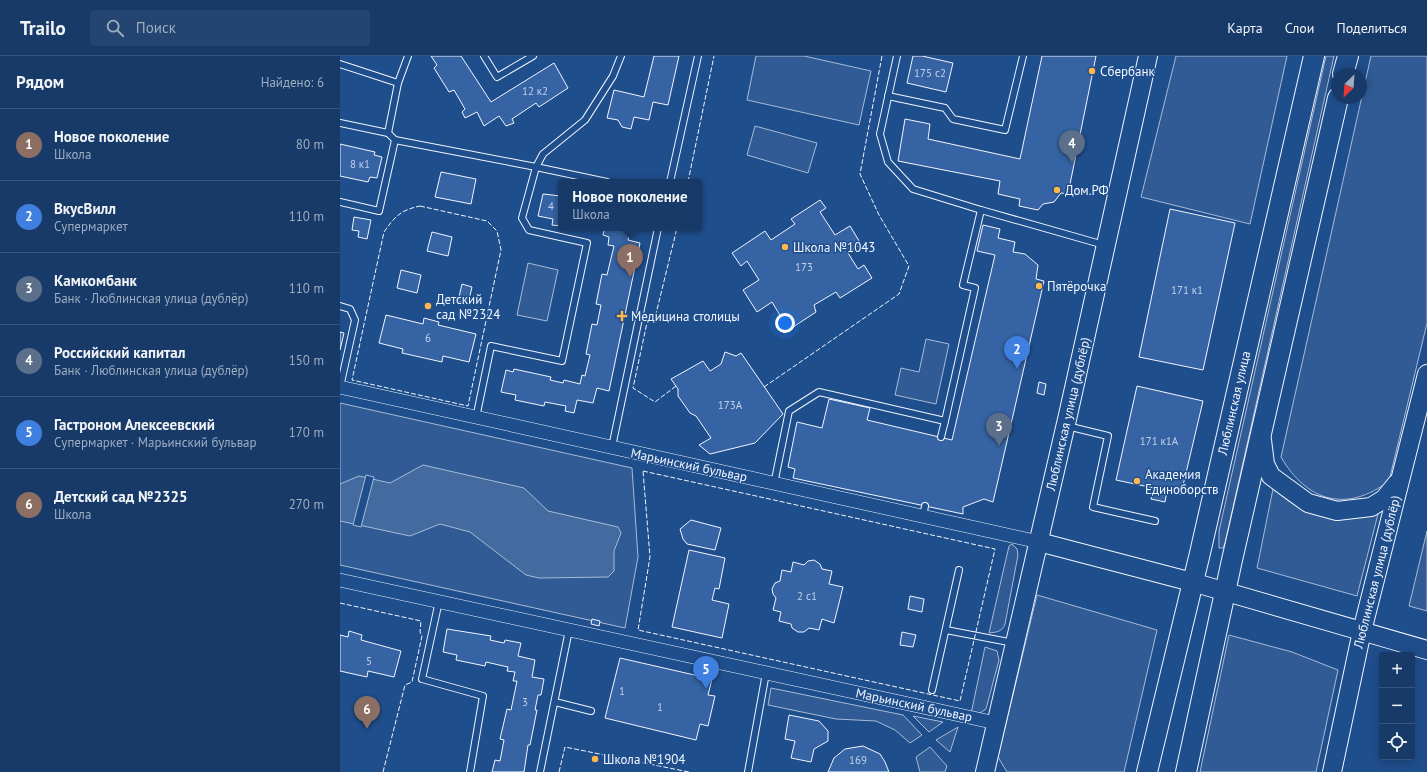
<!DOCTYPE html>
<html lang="ru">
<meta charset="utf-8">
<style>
:root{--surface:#173a69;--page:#244571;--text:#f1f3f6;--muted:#9eadc0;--line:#36547d;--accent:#90b9f0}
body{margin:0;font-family:"PT Sans",sans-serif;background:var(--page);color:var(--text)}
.controls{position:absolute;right:12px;bottom:12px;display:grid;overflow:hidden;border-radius:4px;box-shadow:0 2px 10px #0003}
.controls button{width:36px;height:36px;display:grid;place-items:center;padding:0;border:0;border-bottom:1px solid var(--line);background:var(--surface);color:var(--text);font:20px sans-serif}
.compass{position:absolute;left:991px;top:12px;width:36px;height:36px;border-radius:50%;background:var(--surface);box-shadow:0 2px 10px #0003;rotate:205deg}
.you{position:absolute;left:445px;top:267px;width:14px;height:14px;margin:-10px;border:3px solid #fff;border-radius:50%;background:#1a73e8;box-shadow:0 0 0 6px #1a73e833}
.badge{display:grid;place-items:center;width:26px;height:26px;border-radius:50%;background:var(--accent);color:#fff;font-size:13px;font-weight:700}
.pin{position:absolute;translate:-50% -33px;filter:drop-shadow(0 1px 2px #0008)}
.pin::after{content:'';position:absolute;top:21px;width:14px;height:12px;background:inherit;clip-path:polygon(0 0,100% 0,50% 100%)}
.popup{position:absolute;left:218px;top:123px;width:144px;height:52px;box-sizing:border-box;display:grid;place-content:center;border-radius:4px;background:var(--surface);filter:drop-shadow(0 1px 3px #0005);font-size:13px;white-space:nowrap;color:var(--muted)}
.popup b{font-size:15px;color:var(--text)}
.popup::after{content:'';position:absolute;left:50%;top:100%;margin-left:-8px;border:8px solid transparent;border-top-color:var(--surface)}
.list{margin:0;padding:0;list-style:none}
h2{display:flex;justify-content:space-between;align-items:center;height:52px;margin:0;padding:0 16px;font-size:17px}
h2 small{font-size:13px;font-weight:400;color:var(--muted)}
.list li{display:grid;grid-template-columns:26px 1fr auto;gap:12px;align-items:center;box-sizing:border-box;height:72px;padding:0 16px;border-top:1px solid var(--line)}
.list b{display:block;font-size:15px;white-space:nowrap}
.list p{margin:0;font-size:13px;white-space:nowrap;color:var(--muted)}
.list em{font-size:13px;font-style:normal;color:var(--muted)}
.icon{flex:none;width:22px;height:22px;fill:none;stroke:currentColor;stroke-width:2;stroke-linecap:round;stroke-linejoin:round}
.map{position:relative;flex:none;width:1087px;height:716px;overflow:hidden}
header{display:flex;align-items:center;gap:24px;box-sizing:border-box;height:56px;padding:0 20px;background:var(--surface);border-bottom:1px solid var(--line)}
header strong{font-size:19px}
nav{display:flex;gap:22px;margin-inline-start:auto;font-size:14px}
.search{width:280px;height:36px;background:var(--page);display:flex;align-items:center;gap:10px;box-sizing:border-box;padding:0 14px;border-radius:4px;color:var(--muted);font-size:15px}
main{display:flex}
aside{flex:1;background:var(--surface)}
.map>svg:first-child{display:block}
.green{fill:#305b95;stroke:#a8bbd7}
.water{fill:#446ba0;stroke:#a8bbd7}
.pier{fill:#1f4e8c;stroke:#a8bbd7}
.building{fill:#3563a3;stroke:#f2f6ff}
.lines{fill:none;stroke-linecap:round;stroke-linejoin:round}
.lane-casing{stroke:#f2f6ff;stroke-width:8}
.street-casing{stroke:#f2f6ff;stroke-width:14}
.secondary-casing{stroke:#f2f6ff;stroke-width:20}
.primary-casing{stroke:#f2f6ff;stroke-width:22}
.lane{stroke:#1f4e8c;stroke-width:6}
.street{stroke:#1f4e8c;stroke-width:13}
.secondary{stroke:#1f4e8c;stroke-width:18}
.primary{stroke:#1f4e8c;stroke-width:20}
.fence{stroke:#f2f6ff;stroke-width:1;stroke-dasharray:5 2;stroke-linecap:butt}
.poi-dot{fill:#ffb74d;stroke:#1f4e8c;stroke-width:1.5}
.labels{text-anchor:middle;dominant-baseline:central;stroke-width:3;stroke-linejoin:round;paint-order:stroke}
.number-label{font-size:11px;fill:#c3d1e8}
.poi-label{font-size:13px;fill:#f2f6ff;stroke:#1f4e8c;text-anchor:start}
.street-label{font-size:13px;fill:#f2f6ff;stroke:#1f4e8c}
</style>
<header>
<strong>Trailo</strong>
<div class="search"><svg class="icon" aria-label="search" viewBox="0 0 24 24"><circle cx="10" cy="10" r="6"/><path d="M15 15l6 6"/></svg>Поиск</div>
<nav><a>Карта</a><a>Слои</a><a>Поделиться</a></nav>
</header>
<main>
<aside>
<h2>Рядом<small>Найдено: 6</small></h2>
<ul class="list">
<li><span class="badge" style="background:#8d6e63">1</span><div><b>Новое поколение</b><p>Школа</p></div><em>80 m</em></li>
<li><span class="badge" style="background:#3f7fe0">2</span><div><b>ВкусВилл</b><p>Супермаркет</p></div><em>110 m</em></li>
<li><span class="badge" style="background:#5c6f8a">3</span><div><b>Камкомбанк</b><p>Банк · Люблинская улица (дублёр)</p></div><em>110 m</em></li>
<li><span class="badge" style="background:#5c6f8a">4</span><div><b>Российский капитал</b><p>Банк · Люблинская улица (дублёр)</p></div><em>150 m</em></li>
<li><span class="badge" style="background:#3f7fe0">5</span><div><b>Гастроном Алексеевский</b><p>Супермаркет · Марьинский бульвар</p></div><em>170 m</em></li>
<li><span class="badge" style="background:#8d6e63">6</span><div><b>Детский сад №2325</b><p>Школа</p></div><em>270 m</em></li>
</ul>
</aside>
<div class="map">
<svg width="1087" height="716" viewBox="0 0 1087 716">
<rect width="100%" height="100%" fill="#1f4e8c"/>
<g class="green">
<polygon points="416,0 464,0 531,15 519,69 407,44"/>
<polygon points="836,0 947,0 910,168 801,141"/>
<polygon points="986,0 994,0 885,487 883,492 879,492 879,475"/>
<path d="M1031,0H1087V267L1049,425C1007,457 967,446 941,401Z"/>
<polygon points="415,70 477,87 468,117 407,99"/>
<polygon points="188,207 218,214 207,265 177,259"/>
<polygon points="586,283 609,288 596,348 555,339 561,312 579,316"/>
<polygon points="0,347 292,412 298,501 285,572 0,509"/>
<path d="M933,433C943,440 953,450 965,454C988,465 1014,463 1038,458L1017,540L917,512Z"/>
<polygon points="1087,475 1087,555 1069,550"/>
<path d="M672,488L677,493L678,499L665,568C662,576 657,576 649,577L669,490Z"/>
<polygon points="697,539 817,574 784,716 667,716 658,701"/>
<polygon points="889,579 952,596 998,614 976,716 860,716"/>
<polygon points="645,591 657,595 659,604 646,653 640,657 631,658"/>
<polygon points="431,632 563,659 582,679 570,687 555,674 536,665 496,663 428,649"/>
<polygon points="573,660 603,666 589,676"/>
<polygon points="618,671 610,696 596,684"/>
<polygon points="590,691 607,710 605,716 580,716 576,701"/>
</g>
<polygon class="water" points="83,409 184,432 208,455 278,471 281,477 274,495 274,515 268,521 199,522 186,519 130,476 100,468 70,480 0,465 0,428 19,420 50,427"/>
<polygon class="pier" points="26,419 34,421 21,471 13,469"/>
<g class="building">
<polygon points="91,0 121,0 151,46 214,7 228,32 199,51 196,47 172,63 174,67 166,70 159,60 144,70 137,56 125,62 122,56 125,53 114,34 109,36 94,12 97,9"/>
<polygon points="314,0 339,0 328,49 313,46 309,64 294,61 291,73 282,71 278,64 267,62 274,34 304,41"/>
<polygon points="573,0 582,0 613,7 606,36 567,27"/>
<polygon points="702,0 756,0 728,138 721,137 714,146 703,148 698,154 679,150 680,143 658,138 660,125 558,105 565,63 590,68 588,83 680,103"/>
<polygon points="0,88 35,96 34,99 42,101 37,122 30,121 28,126 0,120"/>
<polygon points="101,116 136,123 131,148 95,141"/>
<polygon points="203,138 221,140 221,170 212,169 213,163 198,160"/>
<polygon points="480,144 486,152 480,156 495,179 510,170 521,188 508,197 518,213 524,209 532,222 500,242 496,236 474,249 476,256 444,277 436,264 441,261 432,246 417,256 403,234 419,224 407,205 401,210 392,197 425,175 431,184 455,168 451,163"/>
<polygon points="830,153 895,167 863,314 799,301"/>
<polygon points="14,161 31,164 27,183 18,181 19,175 12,174"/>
<polygon points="643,169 660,173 658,182 675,186 673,196 685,198 698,209 696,223 704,225 653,446 644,443 623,451 623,458 453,422 455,413 448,411 457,366 482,372 489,343 530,352 527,364 612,384 655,199 637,195"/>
<polygon points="252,172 291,172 288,184 300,187 269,335 257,332 253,347 237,344 234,357 225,355 226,350 205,346 204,350 175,344 176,339 161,336 166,314 173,316 174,313 211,321 210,324 223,327 224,324 240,328 242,319 245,320 250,299 246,298 252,268 257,269 261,249 256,248 262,218 267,219 274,190 268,189 269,181 263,179 264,174"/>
<polygon points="92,176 112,181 108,200 87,195"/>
<polygon points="61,214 81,219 77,237 57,232"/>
<polygon points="122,228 132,231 128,248 118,245"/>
<polygon points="46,259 83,268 84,262 99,266 98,269 136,278 129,306 103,300 102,306 62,297 63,293 39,287"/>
<polygon points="0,276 4,277 0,294"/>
<polygon points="385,296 396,300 401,297 443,358 415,387 370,398 359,389 371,382 356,360 350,357 338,340 338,333 331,323 363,305 370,315 381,308"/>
<polygon points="699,326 706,328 704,339 697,337"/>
<polygon points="797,330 863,345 841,438 827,435 825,446 811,443 814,432 776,424"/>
<polygon points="351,464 381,472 375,494 347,488 343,483 340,473"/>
<polygon points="349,494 385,502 379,533 375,532 372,544 389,548 382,582 332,571"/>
<polygon points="474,504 480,508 482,513 492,515 489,528 503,531 494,567 482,563 479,574 469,572 464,576 458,576 452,572 451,568 439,565 441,556 433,554 436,542 433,538 432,533 435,527 440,525 442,514 451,516 453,506 464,509 468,505"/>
<polygon points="570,540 584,543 582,556 568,553"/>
<polygon points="252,563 260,565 259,570 251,568"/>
<polygon points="107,573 151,580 150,584 164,587 165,584 181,587 178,600 195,604 192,621 204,623 201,639 198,639 195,654 197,654 190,689 188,689 184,716 152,716 155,704 160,705 164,684 160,683 167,653 171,654 177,625 173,625 175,616 167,615 168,611 146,606 145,610 116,604 117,599 103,596"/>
<polygon points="9,575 22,579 21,584 61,595 54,621 28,615 27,621 0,615 0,579 8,581"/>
<polygon points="562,576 576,579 573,591 560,589"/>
<polygon points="280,602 372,623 368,639 375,640 368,670 360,668 356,684 265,662"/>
<polygon points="449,659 479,665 488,675 488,685 474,693 471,706 451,702 455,685 445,683"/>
<polygon points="523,690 540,698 545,706 549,716 488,716 494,702 505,693"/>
</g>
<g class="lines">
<g class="lane-casing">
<g id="lane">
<polyline points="144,0 157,21 193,0"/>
<polyline points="557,0 540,78 548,106 573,133 641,154"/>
<polyline points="0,8 58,27"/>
<polyline points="548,40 605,52 613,63 665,74 683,0"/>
<polyline points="0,67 48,77 55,84 196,111 182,162 189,174 247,187 222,305 151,290 136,362"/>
<polyline points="48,77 58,27 68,0"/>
<polyline points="267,126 196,111 203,98 245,64 273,20 281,0"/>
<polyline points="330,126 358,0"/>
<polyline points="0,146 39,155 55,84"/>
<polyline points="0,250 10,253 15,264 0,331"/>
<polyline points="727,370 768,380 753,451 815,465"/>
<polyline points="601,381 605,365"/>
<polyline points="272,391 318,172"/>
<polyline points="434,428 449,355 479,336 605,365 635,232 623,229 641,154 764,189"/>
<polyline points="583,461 585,450"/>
<polyline points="99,545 82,623 143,640 130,716"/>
<polyline points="606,574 674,587"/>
<polyline points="592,634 619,514"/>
<polyline points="215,646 251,655"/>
<polyline points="200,716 229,574"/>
<polyline points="408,716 426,617"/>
</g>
</g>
<g class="street-casing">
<g id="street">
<polyline points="0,331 699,486"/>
<polyline points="0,524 656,667"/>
</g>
</g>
<g class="secondary-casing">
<g id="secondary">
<polyline points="922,384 925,408 931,420 968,447 997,455 1031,451 1044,443 1057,427"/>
<polyline points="699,486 852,526 1087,594"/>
<polyline points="645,716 728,359 808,0"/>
<polyline points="992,716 1022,575 1087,318"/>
</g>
</g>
<g class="primary-casing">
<g id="primary">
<polyline points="1003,18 1008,0"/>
<polyline points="807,716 860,497 974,0"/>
<polyline points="846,716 892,504 998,42"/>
</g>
</g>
<use href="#lane" class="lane"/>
<use href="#street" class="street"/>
<use href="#secondary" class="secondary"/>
<use href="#primary" class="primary"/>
<g class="fence">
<polyline points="348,126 374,0"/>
<path d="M80,150L147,165L157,175L161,194L128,350L12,324L44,176C55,160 61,154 80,150Z"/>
<polyline points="336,330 315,346 293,332 308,262 315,262 337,172"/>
<polyline points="424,331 559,238 569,210 539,159 520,118 542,0"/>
<polygon points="303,415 655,493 620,645 298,574 310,501"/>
<polyline points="0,547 81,565 80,576 82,580 72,626 65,629 43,716"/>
<polyline points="219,716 225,691 349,716"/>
</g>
</g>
<g class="poi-dot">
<circle cx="752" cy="15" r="4"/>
<circle cx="717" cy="134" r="4"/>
<circle cx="445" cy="191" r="4"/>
<circle cx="699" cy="230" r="4"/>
<circle cx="88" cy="250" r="4"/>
<path d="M280 254h4v4h4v4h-4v4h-4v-4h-4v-4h4z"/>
<circle cx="797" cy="425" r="4"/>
<circle cx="255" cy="703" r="4"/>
</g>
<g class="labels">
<g class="number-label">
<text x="590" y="17">175 с2</text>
<text x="195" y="35">12 к2</text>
<text x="20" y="108">8 к1</text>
<text x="211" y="150">4</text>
<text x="464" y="211">173</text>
<text x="847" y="234">171 к1</text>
<text x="88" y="282">6</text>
<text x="390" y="349">173А</text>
<text x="819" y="385">171 к1А</text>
<text x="467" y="540">2 с1</text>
<text x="29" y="605">5</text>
<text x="282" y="635">1</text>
<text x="185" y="646">3</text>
<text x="320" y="651">1</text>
<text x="518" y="704">169</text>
</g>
<g class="poi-label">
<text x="760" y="15">Сбербанк</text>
<text x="725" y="134">Дом.РФ</text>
<text x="453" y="191">Школа №1043</text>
<text x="707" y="230">Пятёрочка</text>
<text x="96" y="243">Детский<tspan x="96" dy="15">сад №2324</tspan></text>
<text x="291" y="260">Медицина столицы</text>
<text x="805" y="418">Академия<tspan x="805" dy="15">Единоборств</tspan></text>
<text x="263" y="703">Школа №1904</text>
</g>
<g class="street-label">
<text transform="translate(894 347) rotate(-77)">Люблинская улица</text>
<text transform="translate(728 358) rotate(-77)">Люблинская улица (дублёр)</text>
<text transform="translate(349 409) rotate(12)">Марьинский бульвар</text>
<text transform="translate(1037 516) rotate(-76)">Люблинская улица (дублёр)</text>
<text transform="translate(574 649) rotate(12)">Марьинский бульвар</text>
</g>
</g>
</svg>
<div class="controls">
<button>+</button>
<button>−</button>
<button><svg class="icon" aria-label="locate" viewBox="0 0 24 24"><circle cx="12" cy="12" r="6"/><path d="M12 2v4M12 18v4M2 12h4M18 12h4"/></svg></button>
</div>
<svg class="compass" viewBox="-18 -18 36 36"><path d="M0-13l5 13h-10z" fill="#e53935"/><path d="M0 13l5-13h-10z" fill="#9eadc0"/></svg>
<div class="you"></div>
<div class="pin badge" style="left:290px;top:221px;background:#8d6e63">1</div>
<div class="popup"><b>Новое поколение</b>Школа</div>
<div class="pin badge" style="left:677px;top:313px;background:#3f7fe0">2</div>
<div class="pin badge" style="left:659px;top:390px;background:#5c6f8a">3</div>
<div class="pin badge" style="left:732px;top:107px;background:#5c6f8a">4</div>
<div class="pin badge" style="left:366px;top:633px;background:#3f7fe0">5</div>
<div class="pin badge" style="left:27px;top:673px;background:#8d6e63">6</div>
</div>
</main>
